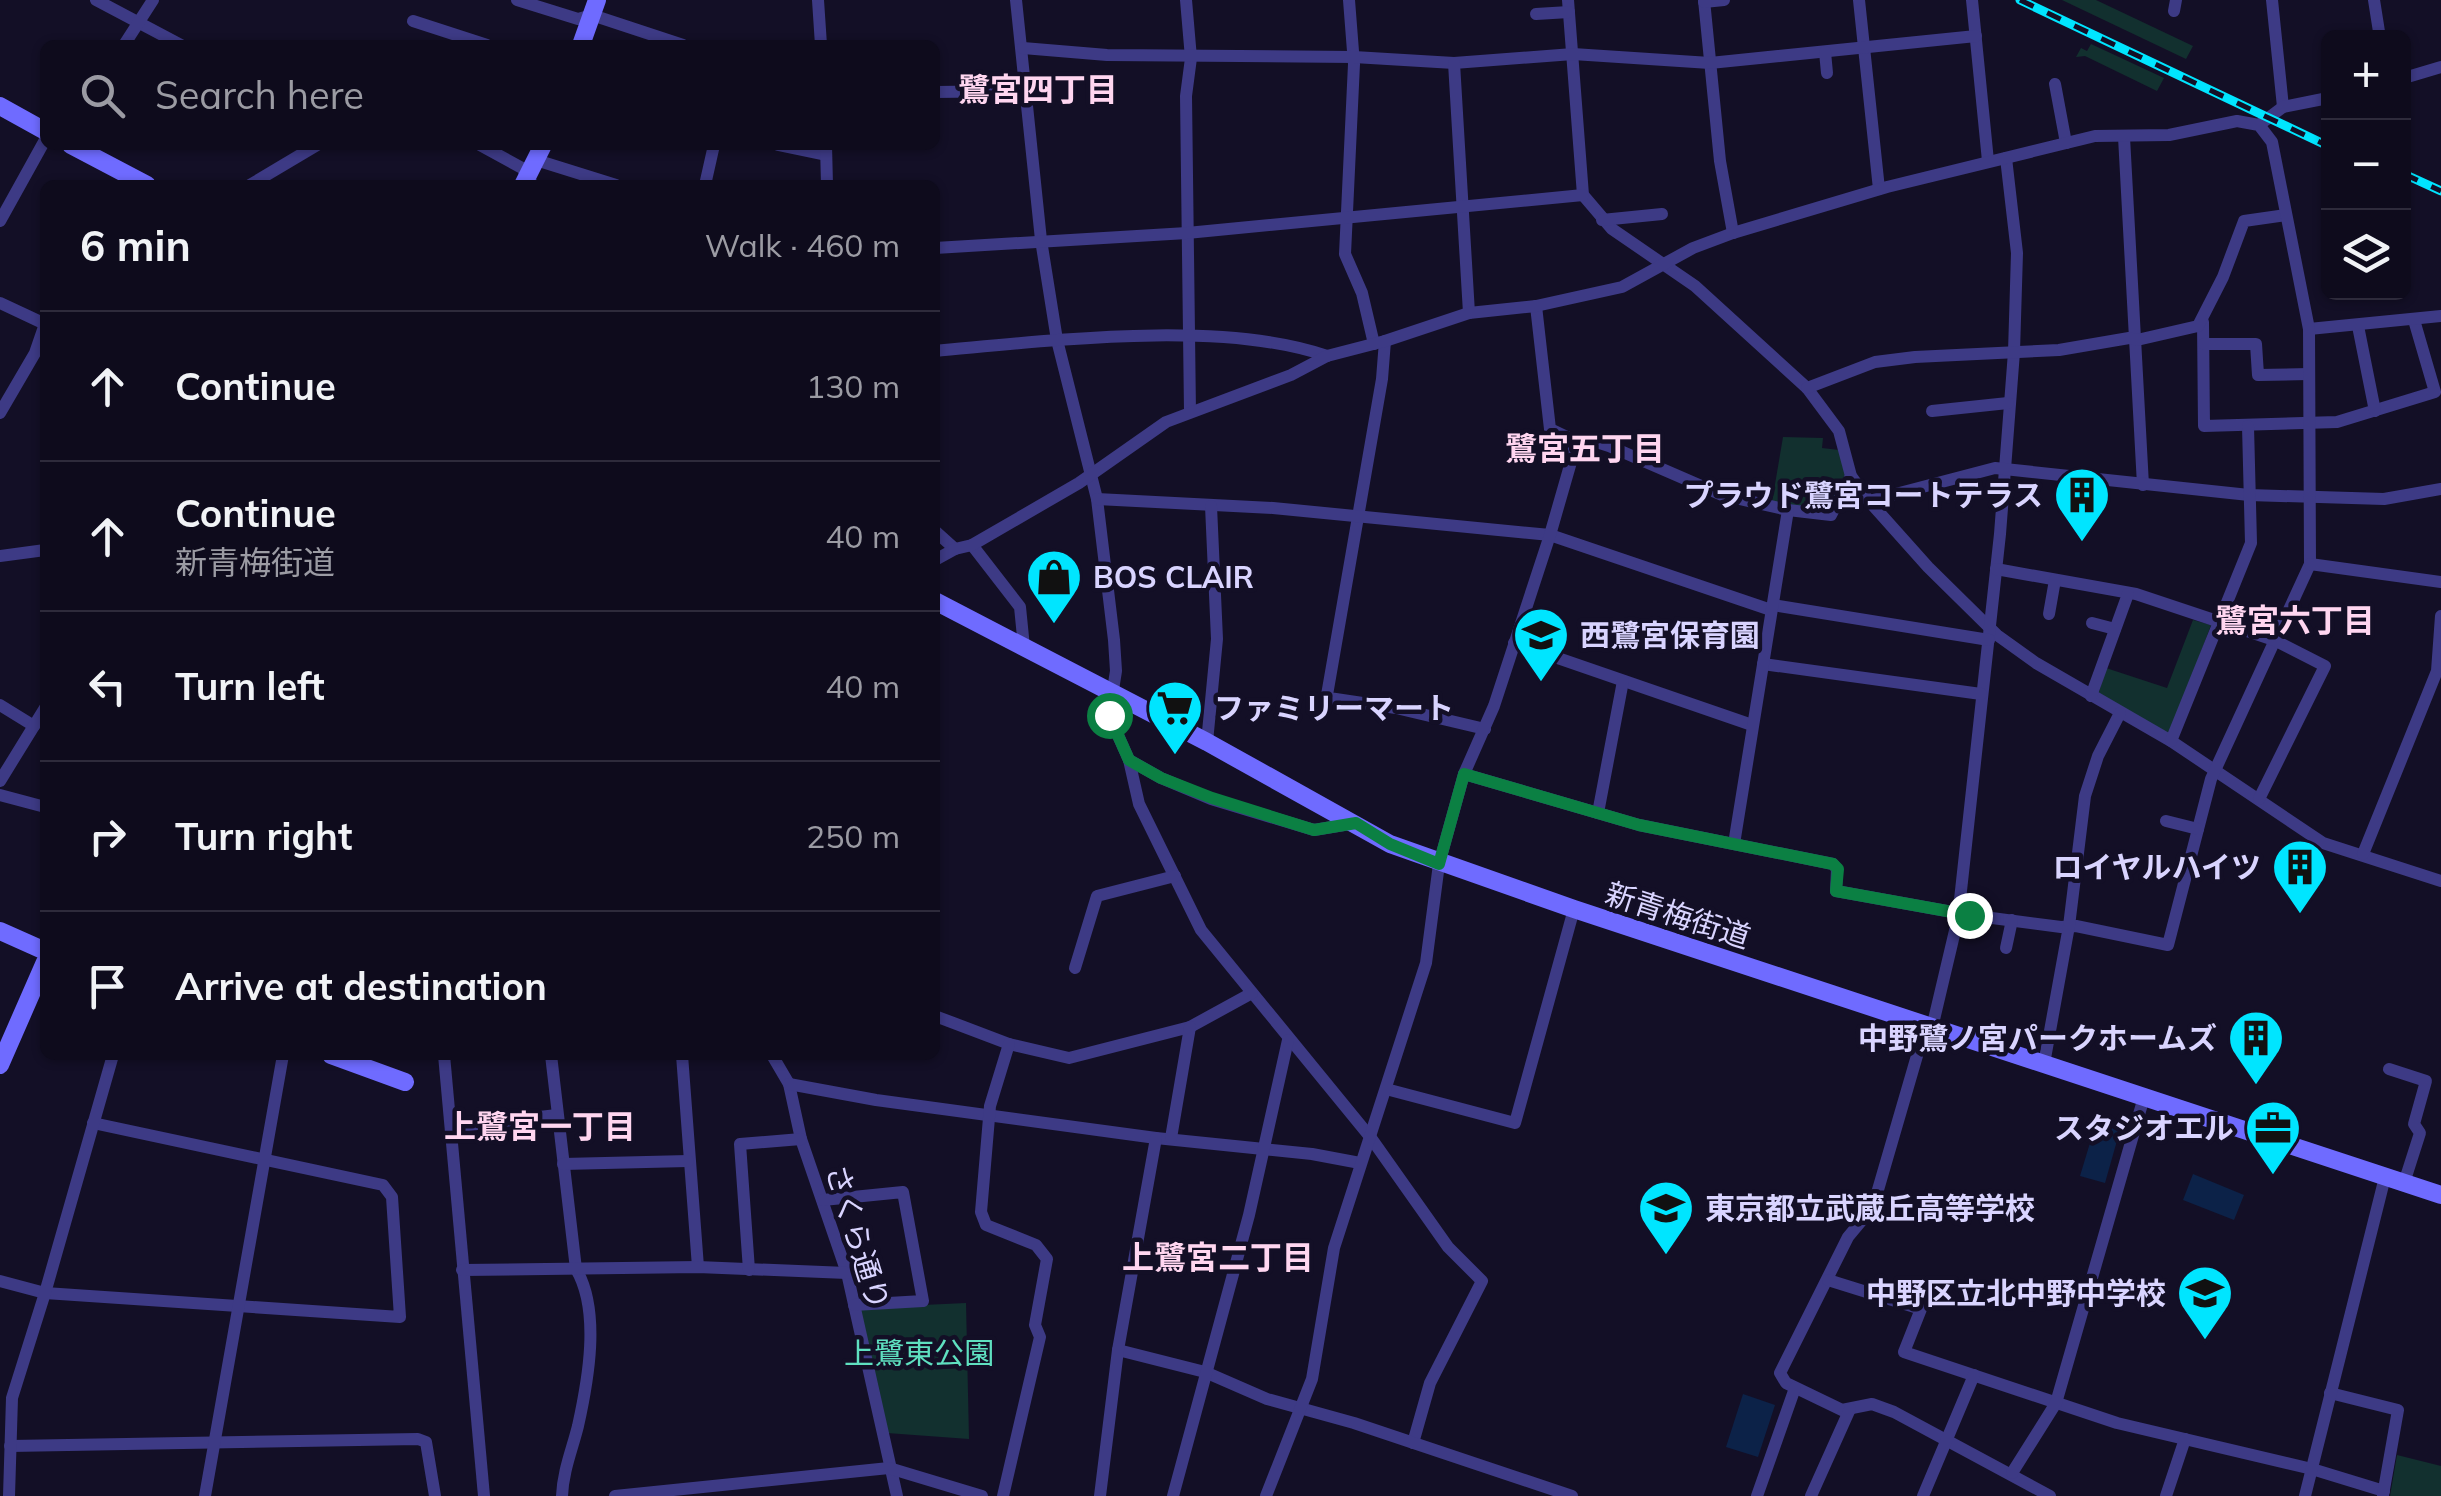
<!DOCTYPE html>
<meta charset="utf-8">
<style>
:root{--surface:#0e0b1c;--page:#1c1929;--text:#f1f3f6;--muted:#9b9ba3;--line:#2e2b3b}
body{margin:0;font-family:Mulish,"Noto Sans JP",sans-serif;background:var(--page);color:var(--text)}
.controls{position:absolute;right:30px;top:30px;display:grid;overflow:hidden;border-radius:15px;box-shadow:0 2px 8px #0004}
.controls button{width:90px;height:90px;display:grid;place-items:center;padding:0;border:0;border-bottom:2px solid var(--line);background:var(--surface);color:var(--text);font:50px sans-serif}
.stop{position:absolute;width:30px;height:30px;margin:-22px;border:8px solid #0b8043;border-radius:50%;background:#fff}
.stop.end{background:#0b8043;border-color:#fff;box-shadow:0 2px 10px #0008}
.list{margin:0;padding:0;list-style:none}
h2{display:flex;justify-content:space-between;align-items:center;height:130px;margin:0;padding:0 40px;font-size:42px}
h2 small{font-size:32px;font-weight:400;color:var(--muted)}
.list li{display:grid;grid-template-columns:65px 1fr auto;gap:30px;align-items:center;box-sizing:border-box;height:150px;padding:0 40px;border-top:2px solid var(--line)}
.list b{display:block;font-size:38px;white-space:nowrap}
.list p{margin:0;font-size:32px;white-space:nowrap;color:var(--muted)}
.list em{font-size:32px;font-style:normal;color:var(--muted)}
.icon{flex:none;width:55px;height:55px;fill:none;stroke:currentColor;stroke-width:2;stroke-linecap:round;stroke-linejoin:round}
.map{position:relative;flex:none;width:2441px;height:1496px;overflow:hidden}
.search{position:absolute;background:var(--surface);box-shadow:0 2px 8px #0004;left:40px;top:40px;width:900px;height:110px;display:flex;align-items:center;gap:25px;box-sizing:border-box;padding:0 35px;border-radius:15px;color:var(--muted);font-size:38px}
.panel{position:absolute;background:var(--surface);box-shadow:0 2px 8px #0004;left:40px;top:180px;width:900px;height:880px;border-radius:15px}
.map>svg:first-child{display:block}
.green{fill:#12302f}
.water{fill:#0c2248}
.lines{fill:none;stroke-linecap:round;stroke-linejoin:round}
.street{stroke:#3d3a85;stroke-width:12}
.secondary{stroke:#6f6bff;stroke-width:18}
.rail-casing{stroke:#00e5ff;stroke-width:9}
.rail{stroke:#130f26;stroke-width:5;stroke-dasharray:15;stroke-linecap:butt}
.route{stroke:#0b8043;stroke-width:12}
.labels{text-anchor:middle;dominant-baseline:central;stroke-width:9;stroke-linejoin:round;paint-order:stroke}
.poi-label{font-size:30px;font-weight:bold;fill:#d9d4ff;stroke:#130f26;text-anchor:end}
.street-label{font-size:30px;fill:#d9d4ff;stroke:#130f26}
.park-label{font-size:30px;fill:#5fe0c0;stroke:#130f26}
.neighbourhood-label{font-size:32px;font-weight:bold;fill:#ffd6f0;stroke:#130f26}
</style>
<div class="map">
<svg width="2441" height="1496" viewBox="0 0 2441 1496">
<rect width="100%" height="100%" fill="#130f26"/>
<g class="green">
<polygon points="2062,0 2096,0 2193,46 2186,59"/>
<polygon points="2091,44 2164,78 2157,91 2085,56 2076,57 2081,48 2087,51"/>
<polygon points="1783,437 1823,438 1822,448 1839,450 1846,475 1827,510 1772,502"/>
<polygon points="2193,620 2211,625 2170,734 2098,695 2106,668 2167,688"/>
<polygon points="966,1303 969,1439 887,1433 859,1308"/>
<polygon points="2397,1455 2441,1466 2441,1496 2390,1496"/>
</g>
<g class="water">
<polygon points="2096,1123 2120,1130 2105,1183 2080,1176"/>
<polygon points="2193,1174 2244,1195 2234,1220 2183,1200"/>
<polygon points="1743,1394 1775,1405 1758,1457 1726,1447"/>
</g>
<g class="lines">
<g class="street">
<polyline points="96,0 181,45"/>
<polyline points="517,0 578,19 592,15 683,45"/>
<polyline points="818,0 821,45"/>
<polyline points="1016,0 1041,240 1057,340 1097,499 1114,640 1116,671 1109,715 1129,760 1139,804 1201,930 1371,1138 1448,1247 1482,1281 1430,1383 1413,1443"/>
<polyline points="1186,0 1191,58 1186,96 1190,412"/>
<polyline points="1349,0 1354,64 1345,254 1362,293 1374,344"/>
<polyline points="1568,0 1583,195 1612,229 1695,286 1807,388 1839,431 1851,476 1869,501 1928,567 1997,635 2036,663 2171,741 2323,843 2441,881"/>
<polyline points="1704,0 1720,161 1733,233"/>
<polyline points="1859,0 1879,189"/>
<polyline points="1972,0 1988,161"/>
<polyline points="2272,0 2283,107"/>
<polyline points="2374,0 2380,38"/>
<polyline points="1704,2 1724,0"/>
<polyline points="2174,11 2176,0"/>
<polyline points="1536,14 1569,12"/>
<polyline points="413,21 487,45"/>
<polyline points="124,45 153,0"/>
<polyline points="1023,48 1107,55 1354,57 1454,63 1573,54 1710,63 1976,36"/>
<polyline points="1825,52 1827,73"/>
<polyline points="1454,63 1469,313"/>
<polyline points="2404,78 2441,67"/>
<polyline points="2055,84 2066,143"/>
<polyline points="935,92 1023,91"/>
<polyline points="2259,125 2283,107 2328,98"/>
<polyline points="2124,137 2143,485"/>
<polyline points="480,145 522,168 533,185"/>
<polyline points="778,145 826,155"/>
<polyline points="826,145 827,185"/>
<polyline points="2006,158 2017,253 2014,352 2000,534 1958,918 1932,1028 1921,1042 1873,1207 1848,1237 1780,1373 1786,1383 1842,1410 1872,1404 1894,1412 2050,1496"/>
<polyline points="536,160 616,185"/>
<polyline points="250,185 317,145"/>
<polyline points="705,185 714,145"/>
<polyline points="1602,220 1662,214"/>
<polyline points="0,221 45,140"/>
<polyline points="935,248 1187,233 1583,195"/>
<polyline points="0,303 45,324"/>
<polyline points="1536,306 1550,429 1575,441 1584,438 1609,446 1722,495 1788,510 1831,515 1851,476"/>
<polyline points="2203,322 2204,426 2337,422 2435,392 2414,320"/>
<polyline points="2358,326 2375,411"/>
<polyline points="2309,329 2441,316"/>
<polyline points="1385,341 1382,379 1327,695 1329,698 1396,708 1485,729"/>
<polyline points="2204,344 2256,344 2258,375 2309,374"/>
<path d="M935,351C1047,341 1221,319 1327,356"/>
<polyline points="1807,388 1875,362 1915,357 2059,350 2129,338 2137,340 2198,326 2223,277 2244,221 2286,215"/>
<polyline points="1932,411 2008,403"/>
<polyline points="0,413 35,353 45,324"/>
<polyline points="1097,499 1273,508 1550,535 1771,610"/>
<polyline points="1869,501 1995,468 2249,495 2384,499 2441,489"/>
<polyline points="935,531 955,549"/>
<polyline points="972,545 1020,607 1024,647"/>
<polyline points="0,556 45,550"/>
<polyline points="935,560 955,549 972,545 1079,483 1166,422 1291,375 1327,356 1385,341 1469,313 1536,306 1622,287 1693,248 1733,233 1887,187 2095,136 2169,135 2237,121 2259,125 2272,142 2309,329 2310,564 2211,779 2168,945 2076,926 2061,927 1969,915 1836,891 1837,869 1833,864 1639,825 1464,774"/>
<polyline points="2310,564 2441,582"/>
<polyline points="1996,569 2136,594 2274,640 2325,666 2259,799"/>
<polyline points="1773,605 1989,640"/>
<polyline points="2049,614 2055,580"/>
<polyline points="2092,623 2115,629"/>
<polyline points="1514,643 1752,725"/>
<polyline points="1763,664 1981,694"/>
<polyline points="2091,696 2128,594"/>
<polyline points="0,705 34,726"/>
<polyline points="2171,741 2251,543 2248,426"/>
<polyline points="1207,742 1217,639 1211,506"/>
<polyline points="1129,760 1161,778 1211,799 1314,830 1356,823"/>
<polyline points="0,781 45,708"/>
<polyline points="0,795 45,807"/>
<polyline points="1598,813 1623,681"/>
<polyline points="2166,821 2198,829"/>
<polyline points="1734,844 1788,510"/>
<polyline points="2363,854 2437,671 2441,616"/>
<polyline points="2006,948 2012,920"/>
<polyline points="1075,968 1097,896 1175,876"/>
<polyline points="935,1016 1009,1044 1069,1058 1190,1027 1252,993"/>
<polyline points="444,1055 484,1496"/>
<path d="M551,1055L576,1269C601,1311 588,1381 578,1426C572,1450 563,1471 562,1496"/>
<polyline points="682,1055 698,1267"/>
<polyline points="772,1055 789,1084 801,1139 847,1273 897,1496"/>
<polyline points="2044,1064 2069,926 2085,796 2098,756 2120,713"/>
<polyline points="2389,1069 2426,1081 2414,1124 2420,1133 2404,1183"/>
<polyline points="789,1084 876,1100 1156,1138 1312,1154 1360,1163"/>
<polyline points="1386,1089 1515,1123 1574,909"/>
<polyline points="451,1127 557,1115"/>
<polyline points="1171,1138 1190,1027"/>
<polyline points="563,1164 688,1161"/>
<polyline points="823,1200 903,1192 923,1301 854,1305"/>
<polyline points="462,1270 698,1267 847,1273"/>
<polyline points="749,1270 740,1144 801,1139"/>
<polyline points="1828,1280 1921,1309 1904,1352 2117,1423 2312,1469 2384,1491"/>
<polyline points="0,1281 45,1293 400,1317 392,1197 383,1185 93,1123"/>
<polyline points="1118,1350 1205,1372 1267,1399 1354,1423 1572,1496"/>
<polyline points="2330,1393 2398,1410 2383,1495"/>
<polyline points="10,1446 418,1439 426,1442 435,1496"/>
<polyline points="2012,1473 2056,1403 2144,1097"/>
<polyline points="9,1496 12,1398 45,1293 113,1055"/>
<polyline points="205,1496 283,1055"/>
<polyline points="615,1496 889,1468 982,1496"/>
<polyline points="1003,1496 1040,1337 1035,1325 1047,1259 1036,1245 986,1225 981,1212 990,1106 1009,1044"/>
<polyline points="1100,1496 1118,1350 1156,1138"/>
<polyline points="1173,1496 1249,1215 1288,1040"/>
<polyline points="1266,1496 1312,1379 1334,1248 1426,963 1439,864 1464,774 1494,706 1550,535 1573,455 1575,441"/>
<polyline points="1757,1496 1795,1388"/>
<polyline points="1811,1496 1850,1409"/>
<polyline points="1923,1496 1974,1375"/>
<polyline points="2166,1496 2185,1439"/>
<polyline points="2305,1496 2385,1177"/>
</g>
<g class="secondary">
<polyline points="581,45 597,0"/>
<polyline points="0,106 45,131"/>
<polyline points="71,145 147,185"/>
<polyline points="523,185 543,145"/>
<polyline points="935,601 1207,742 1390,844 1574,909 2441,1195"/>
<polyline points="0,931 45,951"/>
<polyline points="331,1055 405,1082"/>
<polyline points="0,1065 45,962"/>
</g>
<g class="rail-casing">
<g id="rail">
<polyline points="2020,0 2328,146"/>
<polyline points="2404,174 2441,191"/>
</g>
</g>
<use href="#rail" class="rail"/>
</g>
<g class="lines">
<polyline class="route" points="1109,715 1129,760 1161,778 1212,798 1314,830 1356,823 1390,844 1439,864 1464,774 1639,825 1833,864 1838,869 1836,891 1969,915"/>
</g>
<defs>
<g id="building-pin" transform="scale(2.875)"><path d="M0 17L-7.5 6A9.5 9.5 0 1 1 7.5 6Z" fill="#00e5ff" stroke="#130f26"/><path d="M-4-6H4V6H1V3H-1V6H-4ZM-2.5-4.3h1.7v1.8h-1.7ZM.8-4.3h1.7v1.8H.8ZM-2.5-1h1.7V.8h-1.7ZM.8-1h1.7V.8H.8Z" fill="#111"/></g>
<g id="shop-pin" transform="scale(2.875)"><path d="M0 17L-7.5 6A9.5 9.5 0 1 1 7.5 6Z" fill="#00e5ff" stroke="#130f26"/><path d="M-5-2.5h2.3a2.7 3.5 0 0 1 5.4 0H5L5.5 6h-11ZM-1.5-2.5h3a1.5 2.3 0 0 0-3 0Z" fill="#111"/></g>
<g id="school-pin" transform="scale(2.875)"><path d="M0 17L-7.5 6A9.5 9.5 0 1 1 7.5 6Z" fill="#00e5ff" stroke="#130f26"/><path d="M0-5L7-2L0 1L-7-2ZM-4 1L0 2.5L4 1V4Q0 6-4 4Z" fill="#111"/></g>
<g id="supermarket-pin" transform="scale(2.875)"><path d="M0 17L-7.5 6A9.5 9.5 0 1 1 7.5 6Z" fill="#00e5ff" stroke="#130f26"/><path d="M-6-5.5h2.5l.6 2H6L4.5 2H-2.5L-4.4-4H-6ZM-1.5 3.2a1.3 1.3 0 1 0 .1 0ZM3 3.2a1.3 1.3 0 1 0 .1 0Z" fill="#111"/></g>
<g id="office-pin" transform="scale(2.875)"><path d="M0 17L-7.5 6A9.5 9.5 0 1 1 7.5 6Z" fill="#00e5ff" stroke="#130f26"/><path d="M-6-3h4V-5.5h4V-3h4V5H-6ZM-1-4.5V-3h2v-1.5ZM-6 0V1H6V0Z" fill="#111"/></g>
</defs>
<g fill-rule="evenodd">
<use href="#building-pin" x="2082" y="495"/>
<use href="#shop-pin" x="1054" y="577"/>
<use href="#school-pin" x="1541" y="635"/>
<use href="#supermarket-pin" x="1175" y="708"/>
<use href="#building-pin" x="2300" y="867"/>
<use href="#building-pin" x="2256" y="1038"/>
<use href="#office-pin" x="2273" y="1128"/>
<use href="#school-pin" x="1666" y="1208"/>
<use href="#school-pin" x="2205" y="1293"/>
</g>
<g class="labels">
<g class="poi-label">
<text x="2043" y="495">プラウド鷺宮コートテラス</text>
<text x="1093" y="577" text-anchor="start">BOS CLAIR</text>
<text x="1580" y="635" text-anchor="start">西鷺宮保育園</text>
<text x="1214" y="708" text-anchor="start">ファミリーマート</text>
<text x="2261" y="867">ロイヤルハイツ</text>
<text x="2217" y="1038">中野鷺ノ宮パークホームズ</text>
<text x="2234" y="1128">スタジオエル</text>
<text x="1705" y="1208" text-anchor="start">東京都立武蔵丘高等学校</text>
<text x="2166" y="1293">中野区立北中野中学校</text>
</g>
<g class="street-label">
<text transform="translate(1678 915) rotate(18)">新青梅街道</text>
<text transform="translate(858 1237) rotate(73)">さくら通り</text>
</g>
<g class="park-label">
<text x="919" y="1353">上鷺東公園</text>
</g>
<g class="neighbourhood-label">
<text x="1038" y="89">鷺宮四丁目</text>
<text x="1585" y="448">鷺宮五丁目</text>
<text x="2295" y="620">鷺宮六丁目</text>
<text x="540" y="1126">上鷺宮一丁目</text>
<text x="1218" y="1257">上鷺宮二丁目</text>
</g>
</g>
</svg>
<div class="controls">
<button>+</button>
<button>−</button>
<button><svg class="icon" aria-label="layers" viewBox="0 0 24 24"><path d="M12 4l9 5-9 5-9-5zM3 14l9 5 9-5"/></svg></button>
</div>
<div class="stop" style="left:1109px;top:715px"></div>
<div class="stop end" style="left:1969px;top:915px"></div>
<div class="search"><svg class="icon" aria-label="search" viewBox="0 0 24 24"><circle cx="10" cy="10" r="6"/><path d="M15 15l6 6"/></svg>Search here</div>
<section class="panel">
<h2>6 min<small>Walk · 460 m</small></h2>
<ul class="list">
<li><svg class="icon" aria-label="ahead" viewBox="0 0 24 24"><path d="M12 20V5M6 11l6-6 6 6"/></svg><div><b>Continue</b></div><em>130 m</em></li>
<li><svg class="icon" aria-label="ahead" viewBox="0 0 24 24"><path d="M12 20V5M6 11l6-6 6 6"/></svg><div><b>Continue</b><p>新青梅街道</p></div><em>40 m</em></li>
<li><svg class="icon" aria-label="left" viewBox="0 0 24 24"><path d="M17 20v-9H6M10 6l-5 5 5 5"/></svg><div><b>Turn left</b></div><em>40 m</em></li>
<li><svg class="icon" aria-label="right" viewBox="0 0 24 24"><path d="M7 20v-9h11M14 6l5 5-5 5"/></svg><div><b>Turn right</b></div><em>250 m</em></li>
<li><svg class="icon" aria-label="arrive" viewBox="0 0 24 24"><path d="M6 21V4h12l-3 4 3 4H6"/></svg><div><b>Arrive at destination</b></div></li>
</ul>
</section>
</div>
